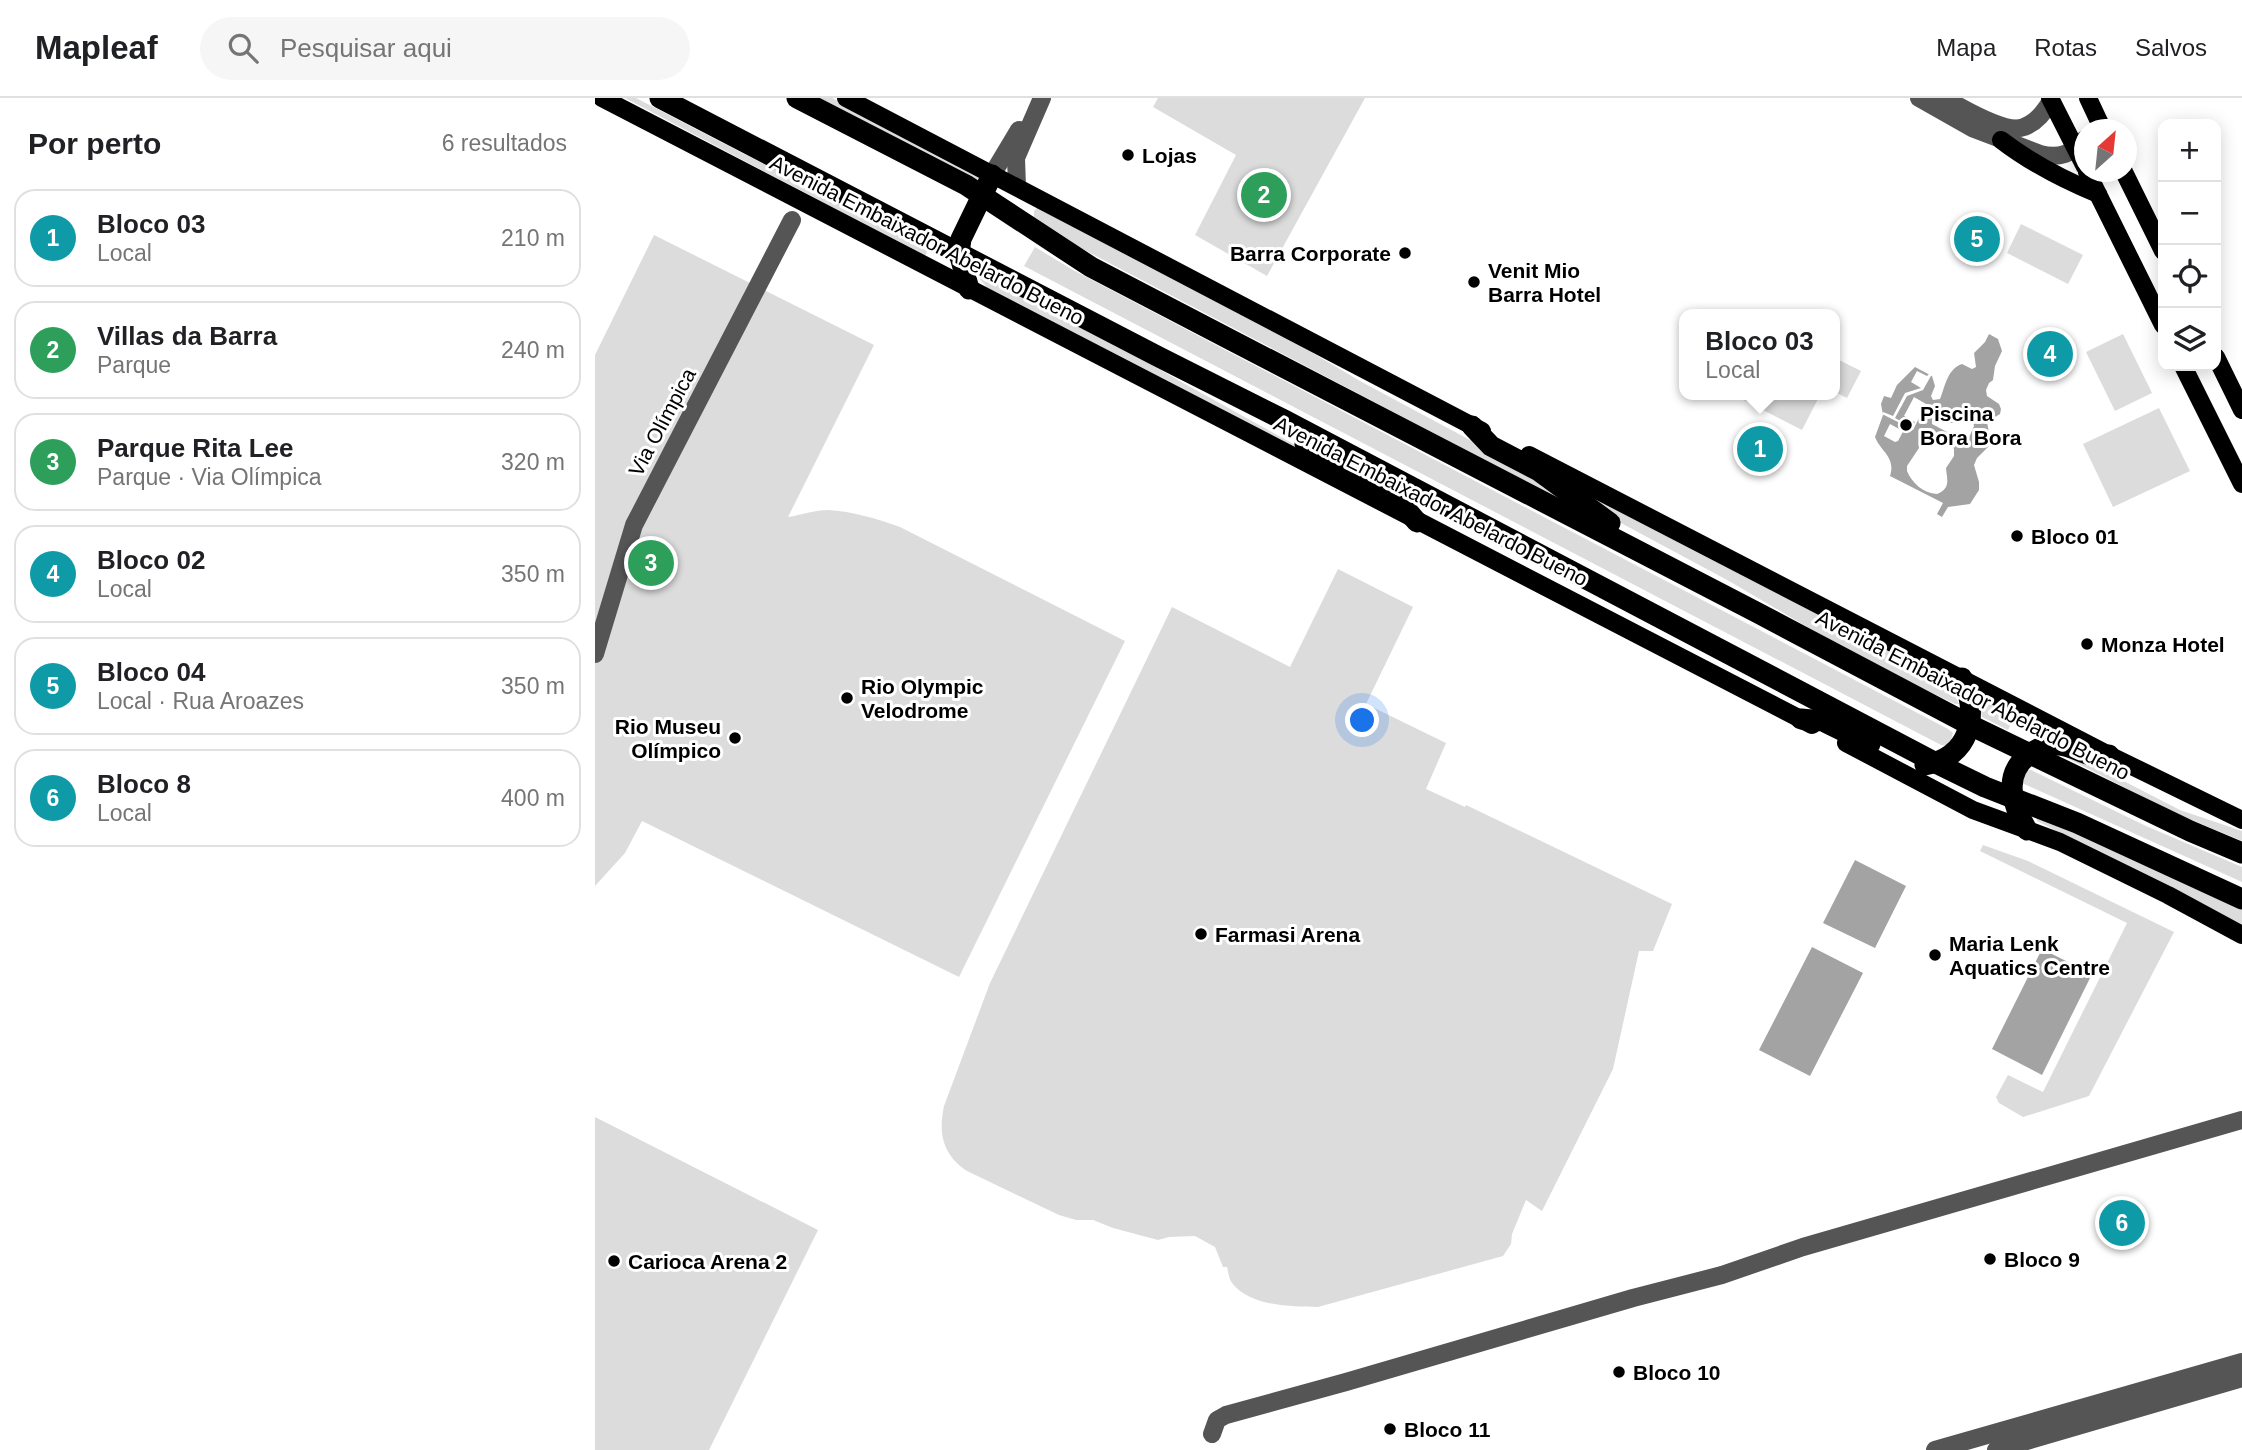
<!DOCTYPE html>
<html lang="pt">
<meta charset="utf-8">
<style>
:root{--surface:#fff;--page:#f6f6f6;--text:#202124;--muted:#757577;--line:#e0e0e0;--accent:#1a73e8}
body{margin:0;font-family:Arial,sans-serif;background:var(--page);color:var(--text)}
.controls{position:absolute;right:21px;top:21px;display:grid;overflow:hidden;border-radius:14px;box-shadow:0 4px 18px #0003}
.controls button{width:63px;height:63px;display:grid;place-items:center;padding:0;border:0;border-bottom:2px solid var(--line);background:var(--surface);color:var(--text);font:35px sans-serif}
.compass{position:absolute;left:1479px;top:21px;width:63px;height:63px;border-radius:50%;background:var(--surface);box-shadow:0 4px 18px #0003;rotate:27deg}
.you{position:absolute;left:768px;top:623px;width:24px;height:24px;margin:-18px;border:5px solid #fff;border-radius:50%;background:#1a73e8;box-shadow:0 0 0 10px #1a73e833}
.badge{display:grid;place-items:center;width:46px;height:46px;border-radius:50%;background:var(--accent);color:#fff;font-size:23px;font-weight:700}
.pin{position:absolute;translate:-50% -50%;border:4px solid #fff;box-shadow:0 2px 7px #0006}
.popup{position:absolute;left:1084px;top:211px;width:161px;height:91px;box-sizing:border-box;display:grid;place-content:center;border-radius:14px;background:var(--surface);filter:drop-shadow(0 2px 5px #0005);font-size:23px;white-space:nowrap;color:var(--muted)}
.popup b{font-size:26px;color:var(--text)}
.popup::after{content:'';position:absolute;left:50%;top:100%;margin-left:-14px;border:14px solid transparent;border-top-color:var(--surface)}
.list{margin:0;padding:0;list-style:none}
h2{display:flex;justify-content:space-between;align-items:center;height:91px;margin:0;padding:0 28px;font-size:30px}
h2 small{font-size:23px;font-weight:400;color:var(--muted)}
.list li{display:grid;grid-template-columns:46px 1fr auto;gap:21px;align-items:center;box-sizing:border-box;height:98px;margin:0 14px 14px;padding:0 14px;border:2px solid var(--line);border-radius:21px}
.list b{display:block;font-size:26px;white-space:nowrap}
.list p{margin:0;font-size:23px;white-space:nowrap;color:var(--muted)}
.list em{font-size:23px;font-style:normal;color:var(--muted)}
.icon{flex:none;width:38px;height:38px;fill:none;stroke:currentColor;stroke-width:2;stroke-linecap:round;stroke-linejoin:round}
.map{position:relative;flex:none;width:1647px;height:1352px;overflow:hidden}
header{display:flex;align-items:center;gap:42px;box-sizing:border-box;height:98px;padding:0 35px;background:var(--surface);border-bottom:2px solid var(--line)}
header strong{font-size:33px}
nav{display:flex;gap:38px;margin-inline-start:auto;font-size:24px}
.search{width:490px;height:63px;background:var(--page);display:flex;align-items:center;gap:18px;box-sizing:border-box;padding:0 24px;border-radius:38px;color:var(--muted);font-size:26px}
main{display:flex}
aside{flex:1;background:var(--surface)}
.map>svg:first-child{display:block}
.green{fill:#dcdcdc}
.water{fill:#a3a3a3;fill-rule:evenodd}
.pier{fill:#fff}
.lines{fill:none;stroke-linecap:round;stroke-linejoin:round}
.minor{stroke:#555;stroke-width:18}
.major{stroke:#000;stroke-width:18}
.highway{stroke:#000;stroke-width:21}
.poi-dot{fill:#000;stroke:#fff;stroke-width:2.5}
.labels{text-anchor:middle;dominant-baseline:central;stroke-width:6;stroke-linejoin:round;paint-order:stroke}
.poi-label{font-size:21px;font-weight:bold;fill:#000;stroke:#fff;text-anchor:start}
.street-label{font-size:21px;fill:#000;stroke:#fff}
</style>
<header>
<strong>Mapleaf</strong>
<div class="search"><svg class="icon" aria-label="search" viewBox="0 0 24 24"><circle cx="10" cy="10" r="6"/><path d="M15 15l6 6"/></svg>Pesquisar aqui</div>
<nav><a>Mapa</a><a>Rotas</a><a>Salvos</a></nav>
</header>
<main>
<aside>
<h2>Por perto<small>6 resultados</small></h2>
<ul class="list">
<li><span class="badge" style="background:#0f9aa8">1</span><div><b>Bloco 03</b><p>Local</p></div><em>210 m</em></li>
<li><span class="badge" style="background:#2e9e5b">2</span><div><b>Villas da Barra</b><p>Parque</p></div><em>240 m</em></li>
<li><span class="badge" style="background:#2e9e5b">3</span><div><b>Parque Rita Lee</b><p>Parque · Via Olímpica</p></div><em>320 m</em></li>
<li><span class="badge" style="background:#0f9aa8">4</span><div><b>Bloco 02</b><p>Local</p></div><em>350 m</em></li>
<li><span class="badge" style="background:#0f9aa8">5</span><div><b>Bloco 04</b><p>Local · Rua Aroazes</p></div><em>350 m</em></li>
<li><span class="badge" style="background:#0f9aa8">6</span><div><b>Bloco 8</b><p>Local</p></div><em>400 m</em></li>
</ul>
</aside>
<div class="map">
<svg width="1647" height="1352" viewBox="0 0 1647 1352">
<rect width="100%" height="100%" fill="#fff"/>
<g class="green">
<polygon points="30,0 41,0 149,56 336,146 330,158"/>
<polygon points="225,0 237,0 387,78 385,84"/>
<polygon points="563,0 770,0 672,178 600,137 641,57 558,9"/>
<polygon points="443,109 672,228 765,283 931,372 974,406 480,147 439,120 439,113"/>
<polygon points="1426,126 1488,157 1473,186 1412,155"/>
<path d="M59,137L279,247L193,419C206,417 220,412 233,412C257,413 282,421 305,429L530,543L364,879L47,723L30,755L0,788V257Z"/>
<polygon points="440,149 478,172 1353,631 1358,635 1356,641 1351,648 1346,647 429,168"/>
<polygon points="379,174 456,209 590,286 713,354 720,360 394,192"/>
<polygon points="1528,236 1557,295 1520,313 1491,254"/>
<polygon points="1240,260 1266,273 1252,300 1240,294"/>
<polygon points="1139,297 1225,297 1207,332"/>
<polygon points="1564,310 1595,373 1518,409 1488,346"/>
<polygon points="967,382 1344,580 1358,592 1364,606 1360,606 1258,556 1134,483 1011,417"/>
<path d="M743,471L818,509L771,606L851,645L831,691L870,709L871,707L1077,806L1058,853H1044L1018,971L947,1113L931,1102L917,1136L916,1146L908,1158L723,1209C696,1208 656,1209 637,1185C634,1181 633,1173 632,1169H628L620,1149L600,1138L574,1139L563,1142L518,1130L498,1122H481L464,1117L372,1073C348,1057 343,1036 349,1008L395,885L577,509L695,569Z"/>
<polygon points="1386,601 1420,618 1413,632 1387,619 1384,603"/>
<polygon points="1466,657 1480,658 1585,712 1647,733 1647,743 1578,714"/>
<polygon points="1432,672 1436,672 1551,728 1647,769 1647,784 1427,685 1427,678"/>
<polygon points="1441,718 1647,811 1647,827 1442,723"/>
<polygon points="1388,747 1433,763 1579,834 1494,998 1428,1019 1404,1005 1401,999 1413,977 1448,994 1532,825 1385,753"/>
<polygon points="0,1019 223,1132 114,1352 0,1352"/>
</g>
<g class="water">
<path d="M1394,236L1403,241L1407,253L1400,268L1398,282L1394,285L1391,292L1392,298L1404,306L1406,311L1405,316L1392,324L1395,341L1394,348L1382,360L1379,367L1384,384V392L1375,406L1353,409L1347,419L1342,416L1348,405L1295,378C1301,359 1286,354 1280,339L1288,317L1286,306L1289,298L1296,300L1302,287L1320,269L1337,278L1340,288L1336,298L1338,302L1345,301C1350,289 1352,271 1367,266L1377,271L1381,269L1379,255L1390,244ZM1342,317L1356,325L1362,324L1370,317L1377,319L1379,328L1373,342L1358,340L1354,335L1337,326V319ZM1331,332L1341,341L1353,343L1359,351V358L1351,370C1352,382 1356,390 1342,396C1328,395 1317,385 1312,373V368L1324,350L1325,336Z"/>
<polygon points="1260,762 1311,788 1280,850 1228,825"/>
<polygon points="1217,849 1268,875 1215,978 1164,952"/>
<polygon points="1447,851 1497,876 1447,977 1397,951"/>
</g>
<polygon class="pier" points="1322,273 1332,278 1335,275 1337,276 1328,292 1312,298 1300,320 1317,329 1320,324 1309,318 1319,299 1331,306 1318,332 1311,328 1303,343 1300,344 1289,338 1295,326 1306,332 1309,327 1287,316 1288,314 1298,318 1310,295 1326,290 1316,284"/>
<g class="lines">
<g class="minor">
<path d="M1324,0L1377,30L1445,56C1465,61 1476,56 1490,41"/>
<path d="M1349,0C1366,9 1410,37 1429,29C1442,24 1449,14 1456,3"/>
<polyline points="397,77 424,32"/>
<polyline points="422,89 421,60 447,0"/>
<polyline points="0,556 39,427 197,122"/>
<polyline points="617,1336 622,1322 631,1317 751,1284 1038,1200 1127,1177 1208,1149 1647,1022"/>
<polyline points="1340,1352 1647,1264"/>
<polyline points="1401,1352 1647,1280"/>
</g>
<g class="major">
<polyline points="7,0 1217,627"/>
<polyline points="251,0 887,333"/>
<polyline points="1455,0 1490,69"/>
<polyline points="1493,0 1508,32"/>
<path d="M1406,42C1436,65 1469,82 1503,96"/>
<polyline points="1492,74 1568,227"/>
<polyline points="1529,74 1568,153"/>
<polyline points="1621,259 1647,312"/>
<polyline points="1588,268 1647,386"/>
<polyline points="934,357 1514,657 1647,722"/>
<polyline points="1251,645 1378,712 1465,744 1573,797 1647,837"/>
</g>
<g class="highway">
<polyline points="65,0 564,259 689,322 1341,665 1390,689 1482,725 1647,801"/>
<polyline points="202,0 371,87 496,169 638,243 1163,515 1375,627 1595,733 1647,755"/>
<polyline points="374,191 364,155 366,141 397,77"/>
<polyline points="877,328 896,348 944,373 1015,425"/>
<polyline points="710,346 751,374 803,402 822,424"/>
<polyline points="1206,621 1228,623 1275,646"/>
<path d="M1330,667C1375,659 1385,617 1367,580"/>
<path d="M1432,732C1418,708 1407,679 1432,658C1440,651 1451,647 1462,647C1483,647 1489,662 1514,657"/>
</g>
</g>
<g class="poi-dot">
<circle cx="533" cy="57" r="7"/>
<circle cx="810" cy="155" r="7"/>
<circle cx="879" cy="184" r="7"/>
<circle cx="1311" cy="327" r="7"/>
<circle cx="1422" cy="438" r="7"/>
<circle cx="1492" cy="546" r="7"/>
<circle cx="252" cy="600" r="7"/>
<circle cx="140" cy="640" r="7"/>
<circle cx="606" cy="836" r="7"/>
<circle cx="1340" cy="857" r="7"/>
<circle cx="1395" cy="1161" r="7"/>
<circle cx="19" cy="1163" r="7"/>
<circle cx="1024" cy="1274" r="7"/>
<circle cx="795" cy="1331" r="7"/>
</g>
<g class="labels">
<g class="poi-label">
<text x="547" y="57">Lojas</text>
<text x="796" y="155" text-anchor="end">Barra Corporate</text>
<text x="893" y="172">Venit Mio<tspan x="893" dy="24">Barra Hotel</tspan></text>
<text x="1325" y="315">Piscina<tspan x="1325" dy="24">Bora Bora</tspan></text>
<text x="1436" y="438">Bloco 01</text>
<text x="1506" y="546">Monza Hotel</text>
<text x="266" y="588">Rio Olympic<tspan x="266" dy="24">Velodrome</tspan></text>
<text x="126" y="628" text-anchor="end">Rio Museu<tspan x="126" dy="24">Olímpico</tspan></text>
<text x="620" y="836">Farmasi Arena</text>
<text x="1354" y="845">Maria Lenk<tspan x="1354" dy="24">Aquatics Centre</tspan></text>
<text x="1409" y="1161">Bloco 9</text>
<text x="33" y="1163">Carioca Arena 2</text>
<text x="1038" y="1274">Bloco 10</text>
<text x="809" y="1331">Bloco 11</text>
</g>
<g class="street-label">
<text transform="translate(332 142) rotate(27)">Avenida Embaixador Abelardo Bueno</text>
<text transform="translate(67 324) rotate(-62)">Via Olímpica</text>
<text transform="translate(836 403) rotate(27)">Avenida Embaixador Abelardo Bueno</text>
<text transform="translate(1378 597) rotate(27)">Avenida Embaixador Abelardo Bueno</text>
</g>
</g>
</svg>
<div class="controls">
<button>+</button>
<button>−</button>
<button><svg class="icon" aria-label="locate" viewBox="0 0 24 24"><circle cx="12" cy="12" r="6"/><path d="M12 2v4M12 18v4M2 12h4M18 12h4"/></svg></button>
<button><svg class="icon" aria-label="layers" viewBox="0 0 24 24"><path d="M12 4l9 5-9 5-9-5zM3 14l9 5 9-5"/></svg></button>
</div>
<svg class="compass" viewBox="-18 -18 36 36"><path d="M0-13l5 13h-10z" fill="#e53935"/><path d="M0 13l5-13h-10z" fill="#757577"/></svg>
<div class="you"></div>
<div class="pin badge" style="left:1165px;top:351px;background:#0f9aa8">1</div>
<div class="popup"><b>Bloco 03</b>Local</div>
<div class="pin badge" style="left:669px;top:97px;background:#2e9e5b">2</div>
<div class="pin badge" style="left:56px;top:465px;background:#2e9e5b">3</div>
<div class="pin badge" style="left:1455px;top:256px;background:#0f9aa8">4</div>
<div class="pin badge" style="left:1382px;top:141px;background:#0f9aa8">5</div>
<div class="pin badge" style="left:1527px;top:1125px;background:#0f9aa8">6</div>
</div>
</main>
